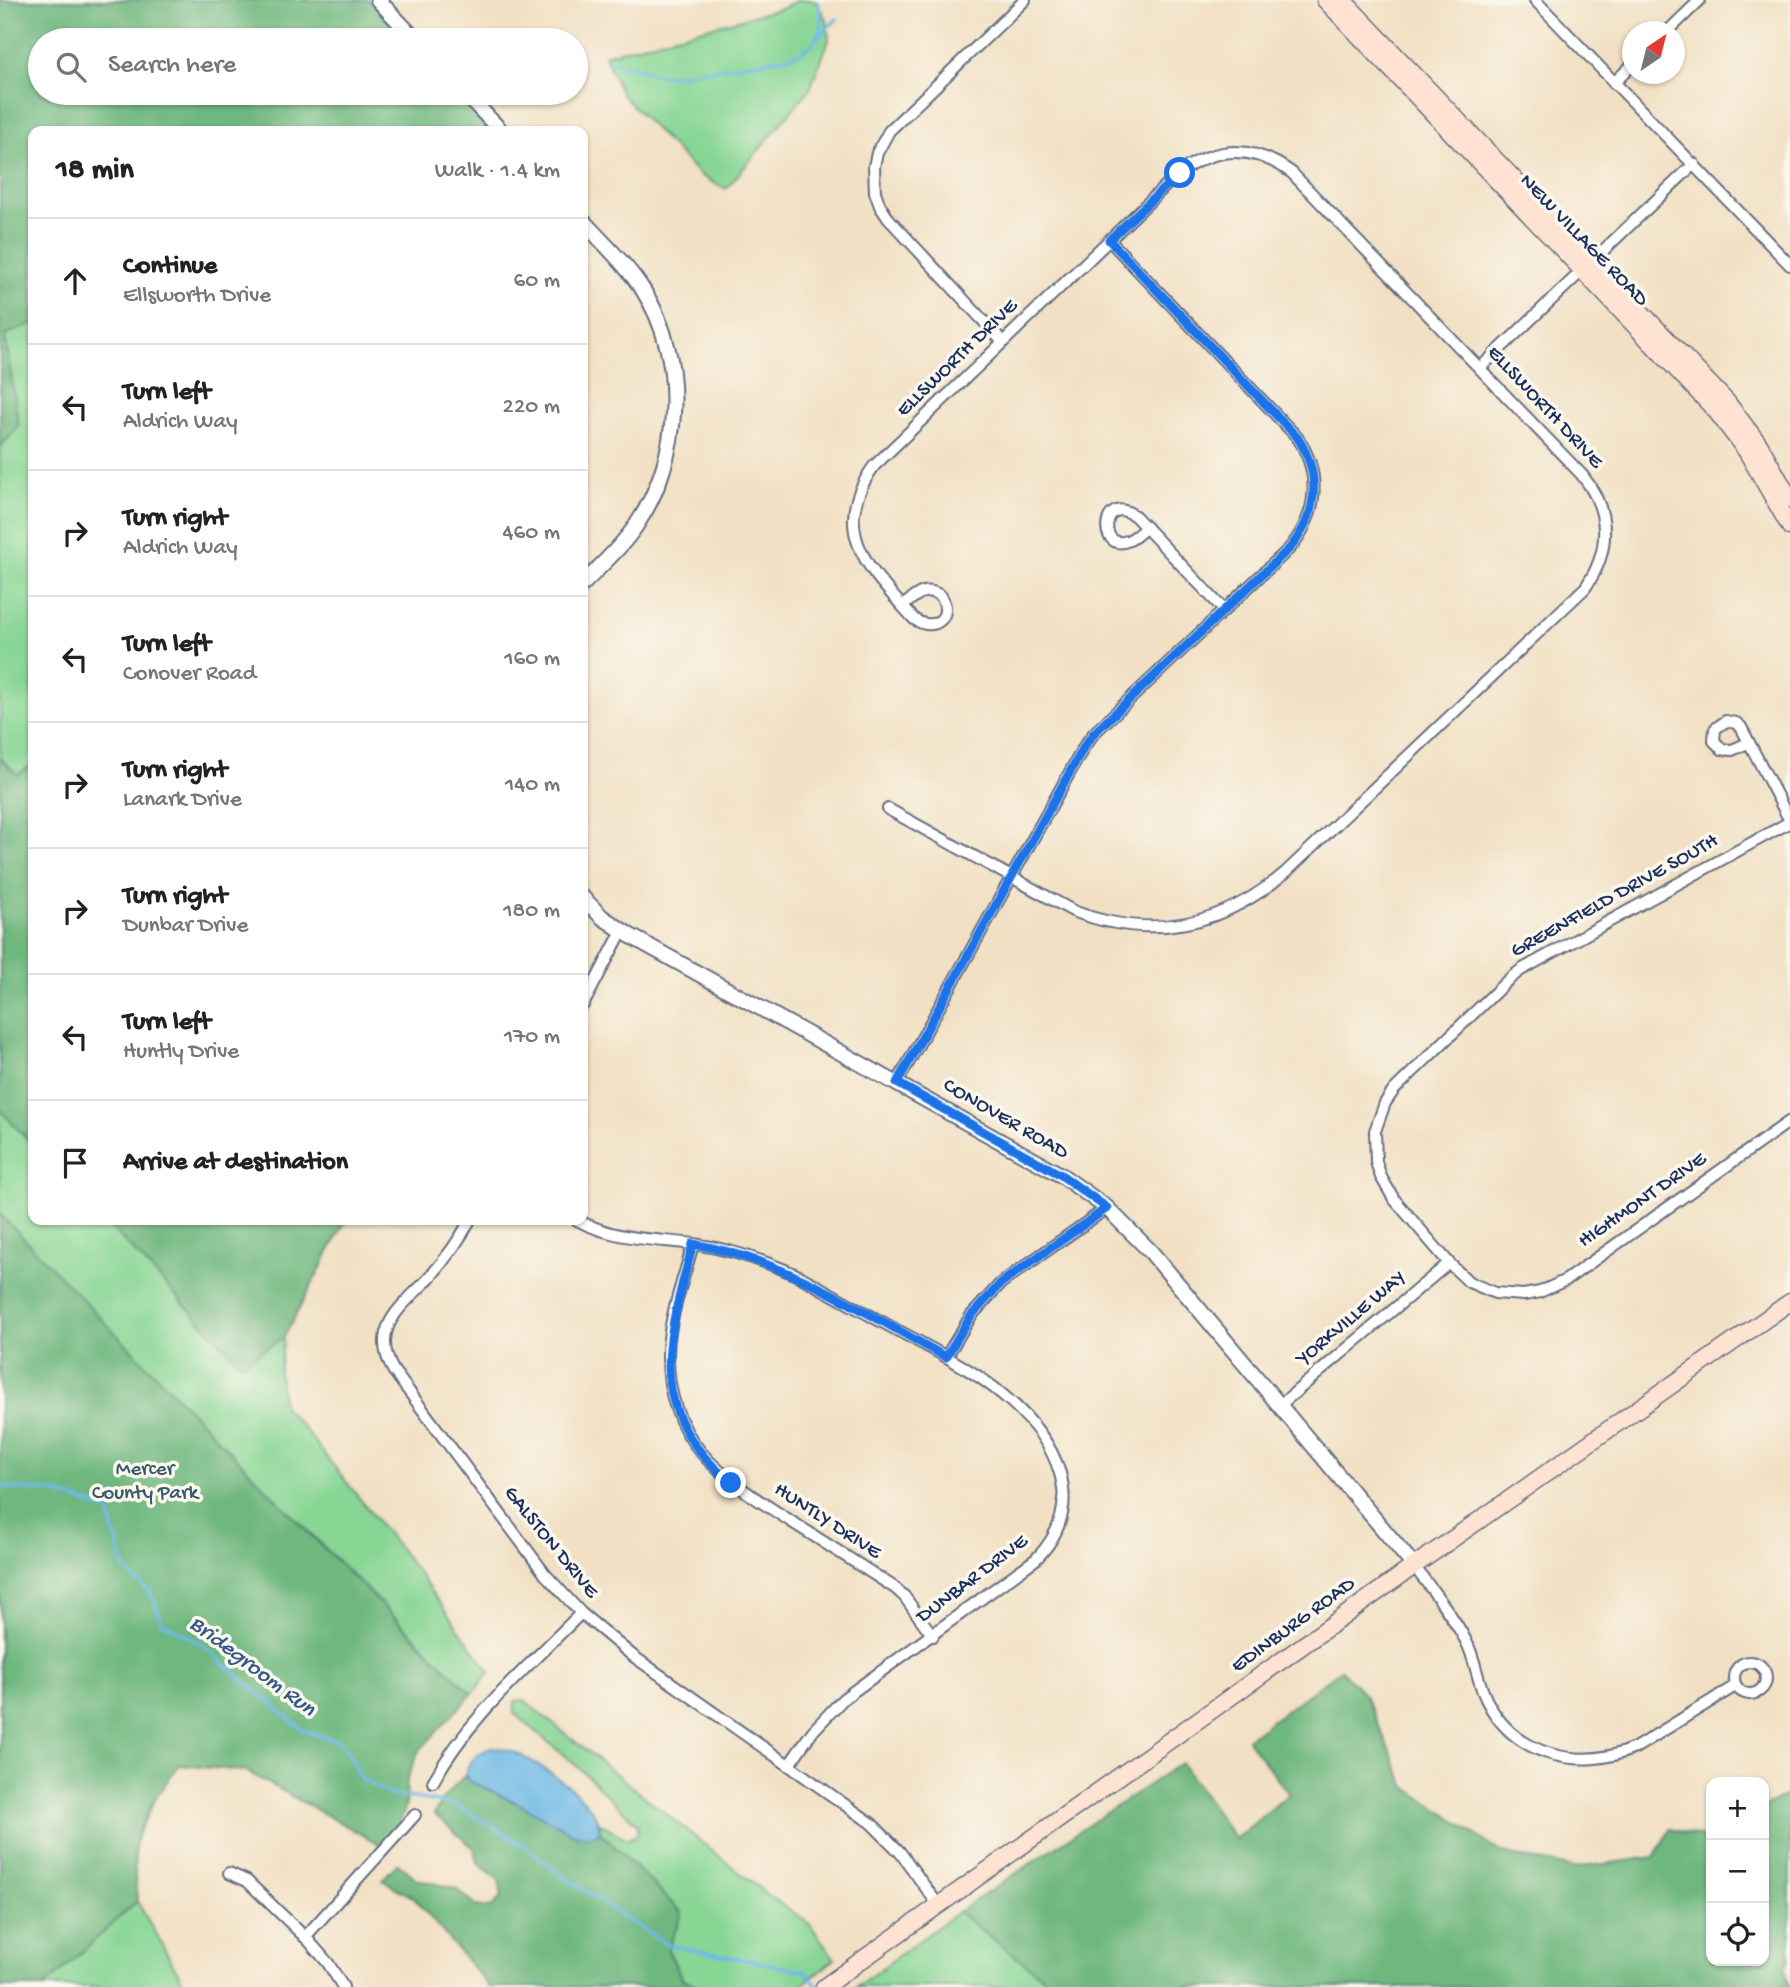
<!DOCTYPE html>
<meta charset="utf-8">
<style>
:root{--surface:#fff;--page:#f6f6f6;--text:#222;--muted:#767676;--line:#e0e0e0}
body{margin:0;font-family:"Gochi Hand",sans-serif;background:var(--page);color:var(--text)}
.controls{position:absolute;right:21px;bottom:21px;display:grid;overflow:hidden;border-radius:14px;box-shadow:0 2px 5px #0004}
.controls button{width:63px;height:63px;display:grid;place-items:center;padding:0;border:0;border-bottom:2px solid var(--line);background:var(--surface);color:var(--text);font:35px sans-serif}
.compass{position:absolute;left:1622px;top:21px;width:63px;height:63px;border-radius:50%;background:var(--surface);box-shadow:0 2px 5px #0004;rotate:35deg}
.stop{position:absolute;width:21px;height:21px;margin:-16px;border:5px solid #1a73e8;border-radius:50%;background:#fff}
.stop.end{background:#1a73e8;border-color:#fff;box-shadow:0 2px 7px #0008}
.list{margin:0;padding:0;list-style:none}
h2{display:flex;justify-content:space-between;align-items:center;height:91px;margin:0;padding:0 28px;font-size:30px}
h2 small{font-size:23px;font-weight:400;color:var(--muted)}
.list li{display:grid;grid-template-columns:46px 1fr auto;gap:21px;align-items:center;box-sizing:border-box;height:126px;padding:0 28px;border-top:2px solid var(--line)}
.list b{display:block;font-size:26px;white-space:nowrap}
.list p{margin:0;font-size:23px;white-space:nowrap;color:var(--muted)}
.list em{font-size:23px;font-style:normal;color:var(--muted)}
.icon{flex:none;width:38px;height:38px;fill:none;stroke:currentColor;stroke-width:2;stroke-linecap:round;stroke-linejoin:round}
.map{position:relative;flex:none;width:1790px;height:1987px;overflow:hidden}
.search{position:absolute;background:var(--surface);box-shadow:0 2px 5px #0004;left:28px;top:28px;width:560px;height:77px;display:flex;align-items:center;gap:18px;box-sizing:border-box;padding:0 24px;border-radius:38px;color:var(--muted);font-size:26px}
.panel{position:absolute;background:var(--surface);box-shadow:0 2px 5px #0004;left:28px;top:126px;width:560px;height:1099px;border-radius:14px}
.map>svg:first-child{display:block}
.green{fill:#88d694;stroke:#528279;stroke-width:2}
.forest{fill:#6eb77e;stroke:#44736e;stroke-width:2}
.water{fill:#6db9e6;stroke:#4474a2;stroke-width:2}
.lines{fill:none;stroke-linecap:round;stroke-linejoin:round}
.stream{stroke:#6db9e6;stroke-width:3.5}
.minor-casing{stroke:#666d81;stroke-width:14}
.tertiary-casing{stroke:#666d81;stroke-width:18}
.secondary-casing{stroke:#666d81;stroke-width:19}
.minor{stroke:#fff;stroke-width:10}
.tertiary{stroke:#fff;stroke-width:14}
.secondary{stroke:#fee3d2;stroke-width:16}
.route{stroke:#1a73e8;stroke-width:9}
.labels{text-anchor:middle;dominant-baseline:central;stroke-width:7;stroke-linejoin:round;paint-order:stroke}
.street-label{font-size:21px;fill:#1b2f5e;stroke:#fbf7ec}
.park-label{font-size:21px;fill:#36596c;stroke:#fbf7ec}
.water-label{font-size:23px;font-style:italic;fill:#345887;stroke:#fbf7ec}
</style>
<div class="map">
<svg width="1790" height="1987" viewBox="0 0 1790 1987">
<rect width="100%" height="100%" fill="#fbf7ec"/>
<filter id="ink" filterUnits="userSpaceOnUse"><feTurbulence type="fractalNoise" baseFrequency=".0143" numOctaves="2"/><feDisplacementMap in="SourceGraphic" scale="14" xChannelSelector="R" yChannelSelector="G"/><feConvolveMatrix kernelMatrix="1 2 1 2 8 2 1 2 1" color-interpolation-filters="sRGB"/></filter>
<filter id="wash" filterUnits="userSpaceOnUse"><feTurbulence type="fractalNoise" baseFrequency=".00686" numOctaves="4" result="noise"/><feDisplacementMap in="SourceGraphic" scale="28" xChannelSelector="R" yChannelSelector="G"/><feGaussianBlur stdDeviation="1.57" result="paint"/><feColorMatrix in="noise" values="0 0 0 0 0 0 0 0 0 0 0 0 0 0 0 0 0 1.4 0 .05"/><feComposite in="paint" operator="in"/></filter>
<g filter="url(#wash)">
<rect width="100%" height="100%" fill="#f1e0c3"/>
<g class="green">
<polygon points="0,0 368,0 40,40 40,93 33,131 33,1220 346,1220 284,1337 279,1373 283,1407 301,1425 410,1562 490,1672 472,1694 290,1513 187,1752 158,1794 136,1838 134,1867 137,1901 186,1987 0,1987"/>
<polygon points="798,0 815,0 827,20 829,40 810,89 726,189 701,176 622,95 604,55 783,8"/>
<polygon points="523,1700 768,1895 809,1923 835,1959 799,1987 700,1987 682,1979 668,1950 681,1913 600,1832 600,1823 627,1839 637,1835 638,1825 579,1768 514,1713 515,1701"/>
<polygon points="958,1912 1056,1987 856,1987"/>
</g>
<g class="forest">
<polygon points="0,0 378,0 415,40 40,40 40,93 463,93 499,131 33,131 33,323 5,335 19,427 0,447"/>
<polygon points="0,758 18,775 33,763 33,1145 0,1110"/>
<path d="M0,1214L308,1532L472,1694L418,1752L407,1779L406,1804L399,1827L381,1845L246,1771L178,1765C165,1784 139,1819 136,1841C133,1861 135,1882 137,1901L44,1987H0Z"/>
<polygon points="104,1220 346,1220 284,1337 241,1364"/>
<polygon points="1341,1670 1365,1695 1406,1787 1502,1853 1574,1868 1654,1857 1670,1829 1707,1838 1711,1836 1711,1961 1764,1961 1764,1807 1790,1793 1790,1957 1785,1969 1790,1987 1056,1987 958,1912 1181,1763 1235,1839 1289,1794 1247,1739"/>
<polygon points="465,1775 469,1781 589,1837 600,1832 682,1913 668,1950 682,1979 700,1987 489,1987 414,1898 382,1880 398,1863 417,1879 457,1889 476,1906 491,1908 502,1896 499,1880 478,1863 475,1849 434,1814 444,1797"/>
</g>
<path class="water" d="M490,1747C497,1748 505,1748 511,1751C538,1762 599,1800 600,1832L589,1837L574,1834L512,1800L469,1781L465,1775C467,1762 478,1754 490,1747Z"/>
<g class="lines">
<g class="stream">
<polyline points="818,37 837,19"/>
<path d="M610,61L661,75H679L789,57C816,48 827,30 818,3"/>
<polyline points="0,1487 53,1492 108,1510 125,1570 151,1593 162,1622 198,1642 304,1731 339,1741 350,1755 361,1779 389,1794 456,1805 527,1847 559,1874 667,1945 805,1971 818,1987"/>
</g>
</g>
</g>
<g filter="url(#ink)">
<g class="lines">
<g class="minor-casing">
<g id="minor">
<polyline points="1535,0 1790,265"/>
<polyline points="1667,32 1700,0"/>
<polyline points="1614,83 1632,65"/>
<polyline points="1003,342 888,218 880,206 875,192 874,166 877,153 889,131 1025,0"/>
<polyline points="1480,368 1694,164"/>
<path d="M1146,527C1141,532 1134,539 1127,541C1098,552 1101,492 1135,516L1224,610"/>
<polyline points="1748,743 1732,750 1722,749 1714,741 1715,729 1726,721 1736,723 1741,727 1790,821"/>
<path d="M888,809L1073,911C1152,941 1222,927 1286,872L1585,588C1611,551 1611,511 1582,475L1292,173C1254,145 1217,145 1179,173L874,466C827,532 871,571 914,619C934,633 954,617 941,596C925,585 915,596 903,606"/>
<polyline points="1790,822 1521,970 1508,980 1394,1090 1385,1103 1375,1131 1376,1162 1381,1177 1394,1199 1449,1263 1469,1282 1495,1293 1524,1295 1540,1292 1566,1280 1790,1121"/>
<polyline points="583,1005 622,931"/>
<path d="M897,1083L1085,745L1094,733L1290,548C1318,514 1322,474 1297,437L1109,240"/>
<path d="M470,1220C459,1241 445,1260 429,1278C403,1306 369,1327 393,1370L545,1574L581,1613L633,1656L871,1823L900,1852L939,1906"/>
<path d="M577,1220C615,1240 653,1239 694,1244C731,1249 765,1261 799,1276C837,1297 874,1318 912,1338C943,1355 976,1372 1003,1395C1055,1438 1091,1503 1036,1559L843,1699L812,1732L789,1765"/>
<path d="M693,1244C684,1279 669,1316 668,1352C666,1445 724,1478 792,1522C827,1544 861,1566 895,1588L904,1596L933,1636"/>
<polyline points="946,1357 971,1316 1001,1283 1107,1208"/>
<polyline points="1280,1405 1449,1263"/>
<path d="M1414,1566C1432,1590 1452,1614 1466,1641C1476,1660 1477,1682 1487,1701C1516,1757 1580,1771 1635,1748L1735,1686"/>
<circle cx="1750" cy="1678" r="16"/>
<path d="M433,1782C469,1716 529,1666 581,1613"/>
<polyline points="229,1873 247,1881 309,1941 328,1963 343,1987"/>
<polyline points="305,1937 415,1815"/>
</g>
</g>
<g class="tertiary-casing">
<g id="tertiary">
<polyline points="378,0 416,40"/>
<polyline points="465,93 501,131"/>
<path d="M583,221C603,243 626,264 643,290C687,358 682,457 637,524C622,547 602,564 583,584"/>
<polyline points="583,898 602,917 629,935 1061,1175 1107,1208 1151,1252 1414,1566"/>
</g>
</g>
<g class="secondary-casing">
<g id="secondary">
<polyline points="1325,0 1716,411 1747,452 1790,527"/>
<polyline points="1343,0 1727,402 1759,444 1790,499"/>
<polyline points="824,1987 1414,1566 1790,1302"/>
</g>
</g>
<use href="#minor" class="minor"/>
<use href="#tertiary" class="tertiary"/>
<use href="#secondary" class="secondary"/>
</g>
</g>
<g class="lines" filter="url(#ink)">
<path class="route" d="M731,1483C642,1408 668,1340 693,1244C786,1260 864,1312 946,1357L971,1316L1001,1283L1107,1208L1061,1175L897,1083L1085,745L1094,733L1290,548C1318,513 1322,475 1297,437L1109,240L1180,173"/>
</g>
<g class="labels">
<g class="street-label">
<text transform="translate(1583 241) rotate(46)">NEW VILLAGE ROAD</text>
<text transform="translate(958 359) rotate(-44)">ELLSWORTH DRIVE</text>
<text transform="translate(1544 408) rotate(47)">ELLSWORTH DRIVE</text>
<text transform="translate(1615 897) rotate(-29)">GREENFIELD DRIVE SOUTH</text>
<text transform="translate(1005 1120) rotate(30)">CONOVER ROAD</text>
<text transform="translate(1643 1201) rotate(-35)">HIGHMONT DRIVE</text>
<text transform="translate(1352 1319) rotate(-40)">YORKVILLE WAY</text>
<text transform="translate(827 1522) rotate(33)">HUNTLY DRIVE</text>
<text transform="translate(550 1543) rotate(51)">GALSTON DRIVE</text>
<text transform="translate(973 1580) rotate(-37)">DUNBAR DRIVE</text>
<text transform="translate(1294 1626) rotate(-36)">EDINBURG ROAD</text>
</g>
<g class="park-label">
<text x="145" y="1470">Mercer<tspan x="145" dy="24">County Park</tspan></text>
</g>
<g class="water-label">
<text transform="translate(252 1667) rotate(37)">Bridegroom Run</text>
</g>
</g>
</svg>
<div class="controls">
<button>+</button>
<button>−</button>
<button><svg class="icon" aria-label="locate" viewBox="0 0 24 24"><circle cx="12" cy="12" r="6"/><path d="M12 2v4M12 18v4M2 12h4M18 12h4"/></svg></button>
</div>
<svg class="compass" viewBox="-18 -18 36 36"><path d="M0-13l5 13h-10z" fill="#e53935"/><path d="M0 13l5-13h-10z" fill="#767676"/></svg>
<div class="stop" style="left:1180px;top:173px"></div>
<div class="stop end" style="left:731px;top:1483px"></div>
<div class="search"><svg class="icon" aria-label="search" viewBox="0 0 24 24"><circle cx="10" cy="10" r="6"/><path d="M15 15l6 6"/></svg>Search here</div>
<section class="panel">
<h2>18 min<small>Walk · 1.4 km</small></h2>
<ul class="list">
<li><svg class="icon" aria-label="ahead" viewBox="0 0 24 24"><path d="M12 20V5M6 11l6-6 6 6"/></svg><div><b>Continue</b><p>Ellsworth Drive</p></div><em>60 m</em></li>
<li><svg class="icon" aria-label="left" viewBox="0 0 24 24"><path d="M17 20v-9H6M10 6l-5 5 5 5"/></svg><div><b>Turn left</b><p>Aldrich Way</p></div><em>220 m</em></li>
<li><svg class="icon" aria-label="right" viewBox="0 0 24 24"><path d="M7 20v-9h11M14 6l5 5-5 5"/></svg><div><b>Turn right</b><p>Aldrich Way</p></div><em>460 m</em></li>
<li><svg class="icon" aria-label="left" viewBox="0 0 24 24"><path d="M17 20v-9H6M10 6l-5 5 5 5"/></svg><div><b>Turn left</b><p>Conover Road</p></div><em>160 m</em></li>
<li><svg class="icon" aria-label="right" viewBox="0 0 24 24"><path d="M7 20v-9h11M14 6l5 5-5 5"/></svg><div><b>Turn right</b><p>Lanark Drive</p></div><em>140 m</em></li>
<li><svg class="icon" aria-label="right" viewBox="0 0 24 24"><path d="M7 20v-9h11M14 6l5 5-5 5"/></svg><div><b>Turn right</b><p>Dunbar Drive</p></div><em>180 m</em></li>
<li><svg class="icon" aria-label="left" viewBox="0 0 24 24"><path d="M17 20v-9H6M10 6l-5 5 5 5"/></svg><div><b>Turn left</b><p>Huntly Drive</p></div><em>170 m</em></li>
<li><svg class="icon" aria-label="arrive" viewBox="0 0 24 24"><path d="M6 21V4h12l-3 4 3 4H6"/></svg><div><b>Arrive at destination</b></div></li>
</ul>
</section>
</div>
